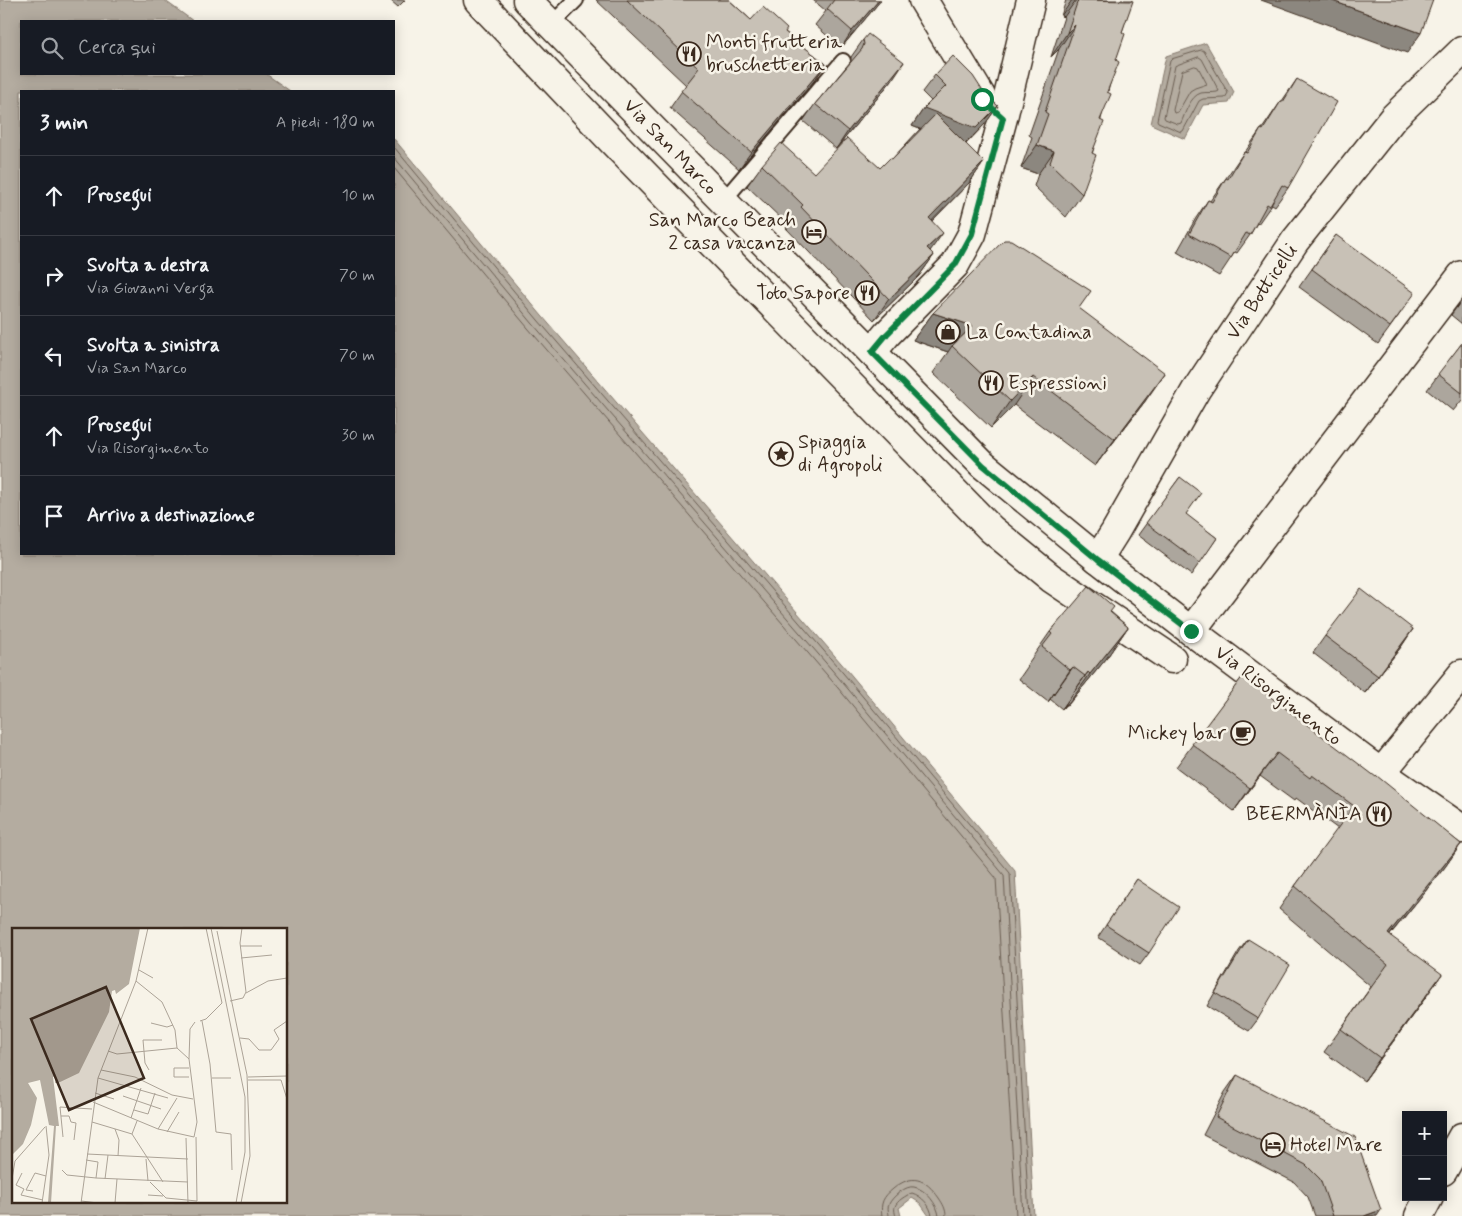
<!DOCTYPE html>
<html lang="it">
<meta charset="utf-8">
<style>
:root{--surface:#171b24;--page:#242831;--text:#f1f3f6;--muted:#9ea1a6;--line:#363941}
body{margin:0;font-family:Mynerve,sans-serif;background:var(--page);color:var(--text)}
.controls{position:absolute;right:15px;bottom:15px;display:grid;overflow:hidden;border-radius:0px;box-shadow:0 2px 12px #0003}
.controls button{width:45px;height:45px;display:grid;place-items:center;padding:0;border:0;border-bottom:1px solid var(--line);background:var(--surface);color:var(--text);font:25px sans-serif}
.stop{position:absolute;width:15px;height:15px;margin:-11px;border:4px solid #0b8043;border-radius:50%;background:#fff}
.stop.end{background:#0b8043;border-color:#fff;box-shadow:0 1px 5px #0008}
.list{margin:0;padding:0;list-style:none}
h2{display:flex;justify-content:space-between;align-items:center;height:65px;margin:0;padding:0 20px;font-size:21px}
h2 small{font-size:16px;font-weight:400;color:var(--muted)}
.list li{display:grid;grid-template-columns:32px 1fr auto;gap:15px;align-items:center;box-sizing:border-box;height:80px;padding:0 20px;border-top:1px solid var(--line)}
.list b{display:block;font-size:19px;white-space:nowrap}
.list p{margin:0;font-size:16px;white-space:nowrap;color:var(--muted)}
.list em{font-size:16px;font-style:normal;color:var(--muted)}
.icon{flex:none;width:28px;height:28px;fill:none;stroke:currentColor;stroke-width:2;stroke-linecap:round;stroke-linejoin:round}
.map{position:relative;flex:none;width:1462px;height:1216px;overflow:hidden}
.search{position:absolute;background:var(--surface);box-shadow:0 2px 12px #0003;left:20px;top:20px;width:375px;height:55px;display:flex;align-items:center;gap:12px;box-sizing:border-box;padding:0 18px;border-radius:0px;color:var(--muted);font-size:19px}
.panel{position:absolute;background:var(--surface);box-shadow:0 2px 12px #0003;left:20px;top:90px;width:375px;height:465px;border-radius:0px}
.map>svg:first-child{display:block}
.water{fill:#b4aca0;stroke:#84786c;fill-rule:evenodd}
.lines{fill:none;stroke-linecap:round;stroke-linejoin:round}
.shore{stroke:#6b5e52;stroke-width:1}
.lane-casing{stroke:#3b2a1e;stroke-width:18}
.street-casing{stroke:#3b2a1e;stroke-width:31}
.secondary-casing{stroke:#3b2a1e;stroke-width:31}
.lane{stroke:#f7f3e8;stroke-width:14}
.street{stroke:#f7f3e8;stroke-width:28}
.secondary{stroke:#f7f3e8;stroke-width:28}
.wall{fill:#aca69d;stroke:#3b2a1e}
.shaded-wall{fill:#8c877f;stroke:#3b2a1e}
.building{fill:#c8c1b6;stroke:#3b2a1e}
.route{stroke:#0b8043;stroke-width:6}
.labels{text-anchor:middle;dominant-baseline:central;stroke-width:5;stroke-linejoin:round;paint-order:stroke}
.poi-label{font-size:20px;fill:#3b2a1e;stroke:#f7f3e8;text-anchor:start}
.street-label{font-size:20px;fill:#3b2a1e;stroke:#f7f3e8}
.inset-road{fill:none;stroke:#aca397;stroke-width:1}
.view{fill:#3b2a1e;fill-opacity:0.15;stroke:#3b2a1e;stroke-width:2.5}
.inset-edge{fill:none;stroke:#3b2a1e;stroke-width:2.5}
</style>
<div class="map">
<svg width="1462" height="1216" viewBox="0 0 1462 1216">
<rect width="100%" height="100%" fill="#f7f3e8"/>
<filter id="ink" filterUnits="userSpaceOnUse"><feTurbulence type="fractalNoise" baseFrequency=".02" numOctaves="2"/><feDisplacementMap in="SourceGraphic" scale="10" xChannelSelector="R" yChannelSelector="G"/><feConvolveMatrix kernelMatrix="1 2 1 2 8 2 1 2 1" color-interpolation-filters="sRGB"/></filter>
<g filter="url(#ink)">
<g class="water">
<path d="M0,0H164L193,21H21V74H266L290,91H21V554H394V139L542,316L847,670L1015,871L1034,1216H929L920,1203L912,1198L899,1208L901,1216H0ZM14,930H286V1202H14Z"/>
<polygon points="1206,43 1234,92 1229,103 1203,105 1185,139 1151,124 1166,56"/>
</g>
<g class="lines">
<g class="shore">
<polygon points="1202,50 1204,51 1228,93 1225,98 1203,99 1199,101 1183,131 1181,132 1158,122 1157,120 1170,61 1172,59"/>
<path d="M1199,57L1202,59L1219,91L1217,92C1212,93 1206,92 1201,93C1190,96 1185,114 1181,123L1178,124L1165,119L1164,117L1175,66Z"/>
<polygon points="1195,66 1198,67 1207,84 1195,88 1190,91 1178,112 1174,113 1173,110 1182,71"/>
<polyline points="394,147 538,320 843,673 1010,873 1029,1216"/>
<polyline points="394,157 533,324 838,677 1004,875 1023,1216"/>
<polyline points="394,168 528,328 833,682 996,878 1016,1216"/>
<path d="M882,1216C880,1203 883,1197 893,1189C912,1173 925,1178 939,1198C943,1204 946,1209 946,1216"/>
<path d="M889,1216C889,1212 887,1208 889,1204C892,1197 906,1185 914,1187C926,1189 938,1205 939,1216"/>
<path d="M896,1216C895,1215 894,1208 895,1207C896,1201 907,1195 912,1193C922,1196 931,1206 932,1216"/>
</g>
<g class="lane-casing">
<g id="lane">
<polyline points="552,24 576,0"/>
<polyline points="723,201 843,61"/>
</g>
</g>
<g class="street-casing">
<g id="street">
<polyline points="478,0 613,142 991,529 1051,578 1172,659"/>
<polyline points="923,0 981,96"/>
<polyline points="872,352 887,334 955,265 972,234 1003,118 1031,0"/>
<polyline points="1098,559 1115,532 1196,390 1295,241 1394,117 1462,51"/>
<polyline points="1191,631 1462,275"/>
<polyline points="1381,773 1462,674"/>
<polyline points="1443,1171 1462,1137"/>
<polyline points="1419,1216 1429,1197"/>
</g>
</g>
<g class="secondary-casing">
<polyline id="secondary" points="527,0 723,201 983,465 1098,559 1191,631 1381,773 1462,829"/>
</g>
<use href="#lane" class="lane"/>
<use href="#street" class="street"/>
<use href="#secondary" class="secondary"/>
</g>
<g class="wall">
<polygon points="390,0 405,0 398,7"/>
<polygon points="596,0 729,0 751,20 785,32 826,64 814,81 739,169 670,108 686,85"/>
<polygon points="813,0 881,0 841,48 815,25 826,11"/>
<polygon points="1066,0 1132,0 1122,32 1116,60 1082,194 1066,217 1034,186 1038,174 1021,168 1032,137 1029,135 1059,49 1051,57 1064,17 1061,16"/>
<polygon points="863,40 892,80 836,149 803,121 815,104 851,61 851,57"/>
<polygon points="935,75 984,93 998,106 985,124 966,144 984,162 969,183 932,221 930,251 934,255 919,276 874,320 786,228 788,225 747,186 762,165 814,173 880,168 892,159 920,129 912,126 924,108 931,101 922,92"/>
<polygon points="1297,79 1288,188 1275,206 1272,204 1258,224 1257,223 1250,235 1237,253 1235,252 1219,276 1177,252 1196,218 1208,200 1210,201 1244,152 1245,152 1261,129 1262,129 1281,101 1282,101"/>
<polygon points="1336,235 1402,311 1378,344 1299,287"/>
<polygon points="1462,300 1462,324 1451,315"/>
<polygon points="1079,308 1146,400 1095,466 1014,405 991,428 933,373 948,352 913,340 933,313"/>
<polygon points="1462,343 1462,400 1453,411 1427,390"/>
<polygon points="1180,477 1186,515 1217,538 1191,575 1138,535"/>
<polygon points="1111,612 1128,627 1106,659 1067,706 1065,705 1062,709 1050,699 1048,702 1019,679 1028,666 1027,665 1050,632"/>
<polygon points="1413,629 1401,647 1365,693 1313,653 1325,636"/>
<polygon points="1243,676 1461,844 1445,867 1390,935 1426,997 1364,1081 1324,1052 1371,987 1279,909 1295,886 1338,829 1296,798 1294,801 1260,776 1234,811 1176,767"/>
<polygon points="1137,879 1149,953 1140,965 1098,937"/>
<polygon points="1248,939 1258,1019 1249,1031 1207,1006 1239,951"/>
<polygon points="1237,1075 1377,1216 1315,1216 1308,1197 1294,1182 1203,1135 1225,1092"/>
</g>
<g class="shaded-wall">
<polygon points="879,0 881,0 841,48 852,31"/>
<polygon points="1072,0 1076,0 1064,17 1061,16"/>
<polygon points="1261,0 1330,0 1421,33 1407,53"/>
<polygon points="1075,25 1059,49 1051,57 1067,33"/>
<polygon points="904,62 892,80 836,149 848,131"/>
<polygon points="826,64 814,81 739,169 751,152"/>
<polygon points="998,106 985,124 963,146 912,126 924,108"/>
<polygon points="1037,145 1054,151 1038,174 1021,168"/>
<polygon points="984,162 969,183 914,239 929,218"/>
<polygon points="943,233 928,254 927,248"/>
<polygon points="934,255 919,276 874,320 889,299"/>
<polygon points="933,313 973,326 952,346 948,352 913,340"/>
<polygon points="1165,373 1146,400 1095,466 1115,439"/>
<polygon points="1033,377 1014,405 991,428 1010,401"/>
<polygon points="1128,627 1106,659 1067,706 1090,674"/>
<polygon points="1413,629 1401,647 1365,693 1378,676"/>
<polygon points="1073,667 1050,699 1048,702 1070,670"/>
<polygon points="1088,672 1065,705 1062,709 1085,676"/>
<polygon points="1277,753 1260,776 1234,811 1250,788"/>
<polygon points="1461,844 1445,867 1375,953 1388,934"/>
<polygon points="1442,974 1426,997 1364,1081 1380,1058"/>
<polygon points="1381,1210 1377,1216 1364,1216"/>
</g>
<g class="building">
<polygon points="627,0 729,0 751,20 763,7 787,29 785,32 826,64 751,152 681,91 699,68"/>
<polygon points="834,0 879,0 852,31 827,9"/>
<polygon points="1078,0 1133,1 1122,32 1125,34 1116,60 1119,62 1107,92 1111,94 1100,120 1104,122 1092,153 1096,155 1082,194 1050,163 1054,151 1037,145 1048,114 1045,112 1075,25 1067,33"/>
<polygon points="1330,0 1433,0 1421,33"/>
<polygon points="868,34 904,62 848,131 815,104 862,49 864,44 863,40"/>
<polygon points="953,56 973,76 984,93 998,106 976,128 924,108 946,86 935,75"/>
<polygon points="1297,79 1337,102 1288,188 1282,185 1270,206 1267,204 1250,235 1246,233 1231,258 1189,234 1208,200 1212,202 1226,178 1228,179 1244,152 1247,153 1261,129 1263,130 1281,101 1283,102"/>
<polygon points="936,114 984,162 929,218 943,233 927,248 934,255 889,299 801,207 803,205 762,165 781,143 814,173 847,138 880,168 890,158 892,159"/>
<polygon points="1336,235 1415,293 1390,327 1312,269"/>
<polygon points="1004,240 1011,240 1091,291 1079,308 1165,373 1115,439 1033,377 1010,401 952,346 973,326 933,313"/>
<polygon points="1462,343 1462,393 1438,374"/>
<polygon points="1180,477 1201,493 1186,514 1217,538 1200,563 1146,523"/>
<polygon points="1089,586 1114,607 1110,612 1128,627 1090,674 1088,672 1085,676 1073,667 1070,670 1042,647 1052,634 1050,632"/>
<polygon points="1361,589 1413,629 1378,676 1325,636"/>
<polygon points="1243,676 1376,777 1377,776 1461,844 1388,934 1442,974 1380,1058 1341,1029 1388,964 1295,886 1354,806 1312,775 1310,778 1277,753 1250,788 1192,744"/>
<polygon points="1137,879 1179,907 1149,953 1106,925"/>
<polygon points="1248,939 1290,965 1258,1019 1215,993"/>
<polygon points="1237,1075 1355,1137 1381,1210 1364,1216 1333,1216 1320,1179 1306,1165 1216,1117"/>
</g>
</g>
<g class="lines" filter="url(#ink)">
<polyline class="route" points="982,99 1003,118 972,234 955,265 887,334 872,352 983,465 1098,560 1191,631"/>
</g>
<defs>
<g id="restaurant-ring" transform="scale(1.25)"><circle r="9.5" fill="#f7f3e8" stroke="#3b2a1e" stroke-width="1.5"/><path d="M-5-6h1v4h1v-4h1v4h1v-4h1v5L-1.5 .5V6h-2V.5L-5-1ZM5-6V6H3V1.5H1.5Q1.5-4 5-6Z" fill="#3b2a1e"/></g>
<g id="hotel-ring" transform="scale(1.25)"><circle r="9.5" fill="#f7f3e8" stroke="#3b2a1e" stroke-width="1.5"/><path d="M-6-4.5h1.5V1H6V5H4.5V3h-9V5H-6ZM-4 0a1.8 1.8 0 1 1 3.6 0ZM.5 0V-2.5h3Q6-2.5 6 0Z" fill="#3b2a1e"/></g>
<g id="shop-ring" transform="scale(1.25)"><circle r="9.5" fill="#f7f3e8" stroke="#3b2a1e" stroke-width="1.5"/><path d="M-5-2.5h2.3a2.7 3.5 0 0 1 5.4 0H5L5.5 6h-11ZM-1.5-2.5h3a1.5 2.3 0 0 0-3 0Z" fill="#3b2a1e"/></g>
<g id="sight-ring" transform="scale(1.25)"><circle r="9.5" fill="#f7f3e8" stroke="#3b2a1e" stroke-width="1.5"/><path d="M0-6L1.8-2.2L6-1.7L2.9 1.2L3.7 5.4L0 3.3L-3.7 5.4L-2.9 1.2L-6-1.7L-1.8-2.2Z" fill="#3b2a1e"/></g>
<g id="cafe-ring" transform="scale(1.25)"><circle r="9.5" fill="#f7f3e8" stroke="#3b2a1e" stroke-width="1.5"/><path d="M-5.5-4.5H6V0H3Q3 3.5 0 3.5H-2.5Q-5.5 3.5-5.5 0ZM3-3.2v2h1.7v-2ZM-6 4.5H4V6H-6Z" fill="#3b2a1e"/></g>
</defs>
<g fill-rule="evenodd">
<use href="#restaurant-ring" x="689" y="54"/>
<use href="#hotel-ring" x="814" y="232"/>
<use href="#restaurant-ring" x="867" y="293"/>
<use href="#shop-ring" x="948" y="332"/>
<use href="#restaurant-ring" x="991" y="383"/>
<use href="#sight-ring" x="781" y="454"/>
<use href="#cafe-ring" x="1243" y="733"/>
<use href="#restaurant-ring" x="1379" y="814"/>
<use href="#hotel-ring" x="1273" y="1145"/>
</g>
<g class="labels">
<g class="poi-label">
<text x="706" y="42">Monti frutteria<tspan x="706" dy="23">bruschetteria</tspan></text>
<text x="796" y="220" text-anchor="end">San Marco Beach<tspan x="796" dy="23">2 casa vacanza</tspan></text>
<text x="850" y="293" text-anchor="end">Toto Sapore</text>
<text x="966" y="332">La Contadina</text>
<text x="1008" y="383">Espressioni</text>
<text x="798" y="442">Spiaggia<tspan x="798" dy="23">di Agropoli</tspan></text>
<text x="1226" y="733" text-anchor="end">Mickey bar</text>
<text x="1362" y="814" text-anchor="end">BEERMÀNÌA</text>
<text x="1290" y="1145">Hotel Mare</text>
</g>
<g class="street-label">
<text transform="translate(670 147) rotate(46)">Via San Marco</text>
<text transform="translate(1262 292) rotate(-56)">Via Botticelli</text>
<text transform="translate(1278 696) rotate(37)">Via Risorgimento</text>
</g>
</g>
<g transform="translate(12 928)">
<rect width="275" height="275" fill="#f7f3e8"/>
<path d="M0,0H128L117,56L104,66L103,62L100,63L97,84L67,145L46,155H43L44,147L41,149L47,198H44L39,275H36L42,198L37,197L28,152L16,155L25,170L19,197L11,216L0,227Z" fill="#b4aca0"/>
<path class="inset-road" d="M194,0L210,75M199,0L233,169V224L224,275M205,3L235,147L238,228L229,275M228,18H250M229,30L260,27M127,42L141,50M124,53L150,74L163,102L165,120M234,65L256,53L275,50M218,73L231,70L234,64L228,15L230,0M188,93L194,91L210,75M190,93L198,136L204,204L219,206L220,242M139,95L155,99L161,97M228,110L237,111L247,122H259L267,111L262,102L275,93M96,123L105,126L165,120L177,131M177,140H162V149H177M89,142L123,149L160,167L181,171M137,142L133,135L131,112H150M236,149L275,148M86,150L156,170M200,150H219M236,152H269L275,171M83,165L102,171M111,168L149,181M81,174L146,201L182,209L185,194L177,131L178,101L183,94M122,182L136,186L143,165M49,188H57L59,194L64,195L62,212M119,190L129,160M125,193L120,206L151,254M80,194L120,206M103,201L107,212L106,228M146,201L165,170M155,204L167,184M51,209L48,179L80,181M174,210L176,275M75,226L176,231M134,231L136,253M74,232L86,234L84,250M50,242L55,247L84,250L176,254M10,245L4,257L12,261M0,251L3,233L33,199M93,251L96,227M138,254L154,270L185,273L184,209M12,261L9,267L31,272M21,263L14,262L23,245L34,248M136,267L151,268M69,273L86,275M30,275L37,227L34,198M69,275L86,150L124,53L136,0M103,275L105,251"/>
<path class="view" d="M94,59L132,150L57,182L19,91Z"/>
<rect width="275" height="275" class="inset-edge"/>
</g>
</svg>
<div class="controls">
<button>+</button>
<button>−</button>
</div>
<div class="stop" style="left:982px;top:99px"></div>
<div class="stop end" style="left:1191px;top:631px"></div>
<div class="search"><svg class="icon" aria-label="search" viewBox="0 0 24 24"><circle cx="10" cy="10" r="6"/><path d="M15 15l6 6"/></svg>Cerca qui</div>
<section class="panel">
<h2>3 min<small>A piedi · 180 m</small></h2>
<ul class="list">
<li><svg class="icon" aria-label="ahead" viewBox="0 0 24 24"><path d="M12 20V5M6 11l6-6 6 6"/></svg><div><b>Prosegui</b></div><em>10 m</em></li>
<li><svg class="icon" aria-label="right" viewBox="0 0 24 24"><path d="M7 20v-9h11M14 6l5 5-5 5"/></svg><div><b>Svolta a destra</b><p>Via Giovanni Verga</p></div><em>70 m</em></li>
<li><svg class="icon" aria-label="left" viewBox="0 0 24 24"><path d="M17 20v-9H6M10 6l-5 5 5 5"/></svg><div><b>Svolta a sinistra</b><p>Via San Marco</p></div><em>70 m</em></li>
<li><svg class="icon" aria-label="ahead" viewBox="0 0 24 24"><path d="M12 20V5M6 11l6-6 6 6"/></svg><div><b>Prosegui</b><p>Via Risorgimento</p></div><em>30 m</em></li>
<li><svg class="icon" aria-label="arrive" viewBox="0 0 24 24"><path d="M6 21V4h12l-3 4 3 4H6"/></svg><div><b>Arrivo a destinazione</b></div></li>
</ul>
</section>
</div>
